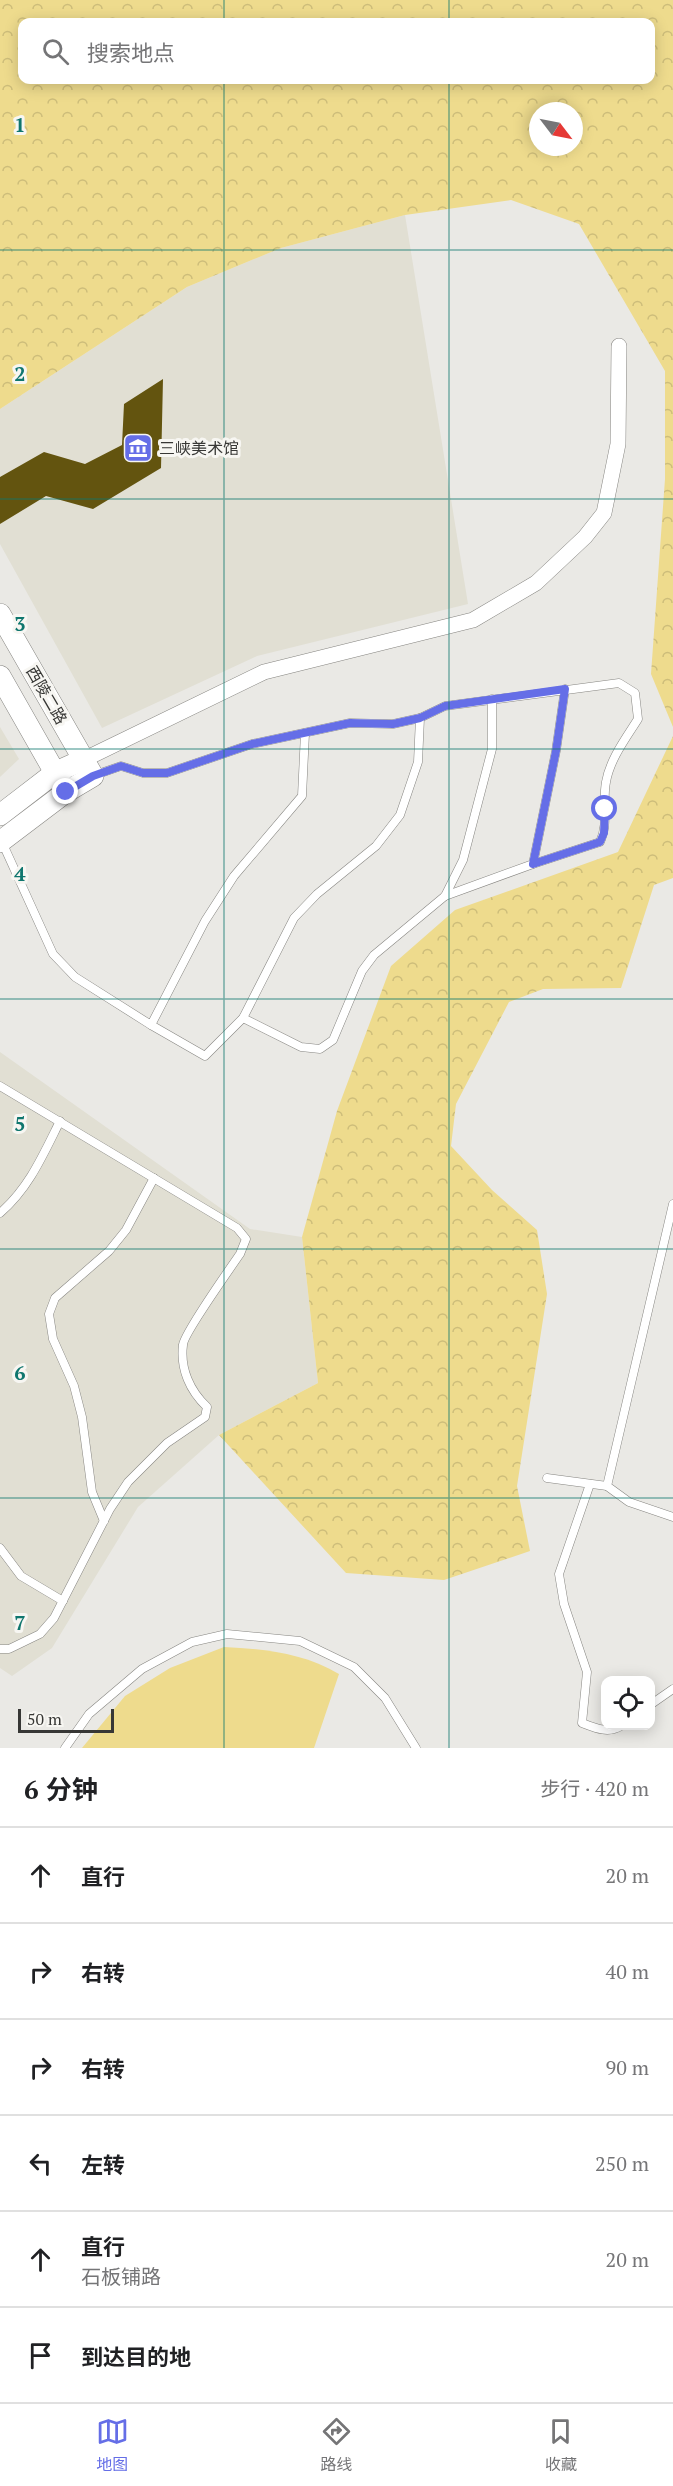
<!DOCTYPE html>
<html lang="zh">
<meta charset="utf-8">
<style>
:root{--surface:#fff;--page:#f2f2f2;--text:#202124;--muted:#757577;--line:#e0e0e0;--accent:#656ee7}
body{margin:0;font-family:"PT Serif","Noto Sans SC",serif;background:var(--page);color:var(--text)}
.controls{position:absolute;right:18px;bottom:18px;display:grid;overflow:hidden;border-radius:12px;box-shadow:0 3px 15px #0003}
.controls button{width:54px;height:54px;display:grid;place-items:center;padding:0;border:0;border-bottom:2px solid var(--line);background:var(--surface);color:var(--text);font:30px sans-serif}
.compass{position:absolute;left:529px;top:102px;width:54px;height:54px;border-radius:50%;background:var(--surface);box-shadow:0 3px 15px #0003;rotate:122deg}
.scale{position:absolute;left:18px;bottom:15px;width:96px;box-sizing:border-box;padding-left:6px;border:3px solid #373735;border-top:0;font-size:16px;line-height:21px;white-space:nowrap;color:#373735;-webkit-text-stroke:4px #f7f6f2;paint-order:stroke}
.stop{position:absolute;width:18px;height:18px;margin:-14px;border:4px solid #656ee7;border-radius:50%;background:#fff}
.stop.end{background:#656ee7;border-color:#fff;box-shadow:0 2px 6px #0008}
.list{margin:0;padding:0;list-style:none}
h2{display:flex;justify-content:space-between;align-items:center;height:78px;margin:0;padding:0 24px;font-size:26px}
h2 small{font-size:20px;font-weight:400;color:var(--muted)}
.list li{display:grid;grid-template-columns:39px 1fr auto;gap:18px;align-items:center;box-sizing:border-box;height:96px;padding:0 24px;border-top:2px solid var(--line)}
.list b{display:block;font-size:22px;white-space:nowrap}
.list p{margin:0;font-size:20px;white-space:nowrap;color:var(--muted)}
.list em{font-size:20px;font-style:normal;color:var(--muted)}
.icon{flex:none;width:33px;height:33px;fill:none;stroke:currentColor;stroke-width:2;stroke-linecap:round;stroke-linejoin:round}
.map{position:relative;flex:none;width:673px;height:1748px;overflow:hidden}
.search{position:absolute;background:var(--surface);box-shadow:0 3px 15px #0003;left:18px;right:18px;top:18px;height:66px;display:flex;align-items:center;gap:15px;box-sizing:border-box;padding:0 21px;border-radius:12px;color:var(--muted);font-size:22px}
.sheet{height:654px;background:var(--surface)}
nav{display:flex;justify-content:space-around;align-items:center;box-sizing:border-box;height:84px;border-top:2px solid var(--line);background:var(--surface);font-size:16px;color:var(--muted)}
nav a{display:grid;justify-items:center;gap:3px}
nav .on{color:var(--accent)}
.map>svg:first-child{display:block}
.built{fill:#e1dfd3}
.forest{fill:url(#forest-crowns);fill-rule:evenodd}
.pitch{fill:#eedb8d}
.building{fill:#63540f}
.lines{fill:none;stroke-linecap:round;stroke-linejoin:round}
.service-casing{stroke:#868581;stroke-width:9}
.minor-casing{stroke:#868581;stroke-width:16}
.secondary-casing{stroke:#868581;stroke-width:22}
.service{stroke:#fff;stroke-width:8}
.minor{stroke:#fff;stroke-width:15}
.secondary{stroke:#fff;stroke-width:21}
.route{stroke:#656ee7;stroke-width:8}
.grid{fill:none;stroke:#0f766e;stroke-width:1.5;stroke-opacity:0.55}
.labels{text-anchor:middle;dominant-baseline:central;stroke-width:6;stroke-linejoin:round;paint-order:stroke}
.poi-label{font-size:16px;fill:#373735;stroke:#f7f6f2;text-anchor:start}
.street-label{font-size:16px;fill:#373735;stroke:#f7f6f2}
.grid-label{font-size:20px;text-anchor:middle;font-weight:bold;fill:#0f766e;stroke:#f7f6f2;stroke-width:6;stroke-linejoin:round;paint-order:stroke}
</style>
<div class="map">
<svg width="673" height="1748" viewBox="0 0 673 1748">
<defs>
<pattern id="forest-crowns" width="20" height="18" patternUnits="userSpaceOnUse" patternTransform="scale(1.5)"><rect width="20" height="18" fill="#eedb8d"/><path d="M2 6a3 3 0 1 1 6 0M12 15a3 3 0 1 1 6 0" fill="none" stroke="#cdbd7a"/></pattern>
</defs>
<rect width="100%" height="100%" fill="#eae9e5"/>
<g class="built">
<polygon points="405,215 468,604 257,656 102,728 0,544 0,409 187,287 281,248"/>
<polygon points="0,727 19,759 0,777"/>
<polygon points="0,1052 250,1229 302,1237 318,1383 219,1435 138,1507 52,1648 12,1676 0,1668"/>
</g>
<g class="forest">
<path d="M0,0H673V727L651,674L665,479V371L579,224L511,200L405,215L281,248L187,287L0,409ZM22,22H650V80H22ZM538,111H574V147H538Z"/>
<polygon points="673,736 673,878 654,885 621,988 543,989 509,1002 456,1104 451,1146 492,1190 537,1230 547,1294 517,1486 530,1551 444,1580 346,1573 219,1435 318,1383 302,1237 337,1111 391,966 455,910 618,852"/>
</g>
<path class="pitch" d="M224,1647C265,1649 303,1653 339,1674L314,1748H82L125,1696L170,1668Z"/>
<polygon class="building" points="163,379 161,468 93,509 46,496 0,524 0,477 44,452 85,464 122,445 124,404"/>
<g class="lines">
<g class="service-casing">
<g id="service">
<path d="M95,775L121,766L143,773H167L252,744L350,723L393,724L420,718L445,706L619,683L635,693L638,719C626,738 610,759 606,782C602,803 609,823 600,842L533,864"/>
<polyline points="2,842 53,954 75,977 151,1025 205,921 234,876 302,796 305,733"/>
<polyline points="445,896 533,864 556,751 565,689"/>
<polyline points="243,1018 301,1047 320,1049 333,1040 362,971 374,955 445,896 463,860 492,749 492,699"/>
<polyline points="151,1025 205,1056 243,1018 294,918 317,894 376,846 400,815 418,762 420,718"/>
<path d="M0,1086L237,1228L246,1239L240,1254C231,1267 183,1335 183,1345C180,1369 190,1391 207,1407L205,1417L167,1443L128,1482L110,1509L54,1618L40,1634L9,1649H0"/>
<polyline points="673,1204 607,1486 629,1502 673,1517"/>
<path d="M0,1213C29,1188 43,1155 60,1121"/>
<polyline points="547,1478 607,1486"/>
<path d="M590,1484L559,1574L564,1604L587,1672L582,1723C595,1728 608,1734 621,1726"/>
<polyline points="104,1521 92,1492 82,1417 74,1386 53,1339 49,1314 55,1298 109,1251 126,1230 154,1178"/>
<polyline points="0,1548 21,1576 63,1601"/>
<polyline points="650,1705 673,1689"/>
<polyline points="65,1748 89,1714 142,1669 192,1642 227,1634 300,1641 354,1667 385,1698 416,1748"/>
</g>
</g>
<g class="minor-casing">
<polyline id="minor" points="85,759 264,672 473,620 536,583 585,537 604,513 618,444 619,346"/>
</g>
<g class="secondary-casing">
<g id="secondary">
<polyline points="0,614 93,776 66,792 0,842"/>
<polyline points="0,676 66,792"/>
<polyline points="0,815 56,772 85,759"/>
</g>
</g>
<use href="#service" class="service"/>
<use href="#minor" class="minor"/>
<use href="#secondary" class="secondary"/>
</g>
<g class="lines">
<polyline class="route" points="66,792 93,776 121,766 143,773 167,773 252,744 350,723 393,724 420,718 445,706 565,689 556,751 533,864 600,842 604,833 605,809"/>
</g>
<path class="grid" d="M224,0V22M449,0V22M224,80V1748M449,80V1748M0,250H673M0,499H673M0,749H673M0,999H673M0,1249H673M0,1498H673"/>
<defs>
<g id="museum-square" transform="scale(1.5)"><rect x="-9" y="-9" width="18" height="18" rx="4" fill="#656ee7" stroke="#f7f6f2"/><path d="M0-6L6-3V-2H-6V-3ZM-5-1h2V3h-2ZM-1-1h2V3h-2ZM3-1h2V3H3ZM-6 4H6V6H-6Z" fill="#fff"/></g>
</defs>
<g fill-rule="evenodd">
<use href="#museum-square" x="138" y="448"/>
</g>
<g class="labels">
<g class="poi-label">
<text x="159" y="448">三峡美术馆</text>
</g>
<g class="street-label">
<text transform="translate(47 695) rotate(60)">西陵二路</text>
</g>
</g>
<g class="grid-label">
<text x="20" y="132">1</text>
<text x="20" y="381">2</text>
<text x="20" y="631">3</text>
<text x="20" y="881">4</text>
<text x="20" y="1131">5</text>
<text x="20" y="1380">6</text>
<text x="20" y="1630">7</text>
</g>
</svg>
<div class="controls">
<button><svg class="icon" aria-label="locate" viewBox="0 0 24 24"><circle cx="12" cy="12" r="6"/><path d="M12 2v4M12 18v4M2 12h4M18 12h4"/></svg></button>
</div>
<svg class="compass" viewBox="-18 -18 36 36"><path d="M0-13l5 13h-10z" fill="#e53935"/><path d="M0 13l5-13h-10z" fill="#757577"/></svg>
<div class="scale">50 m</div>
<div class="stop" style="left:605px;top:809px"></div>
<div class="stop end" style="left:66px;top:792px"></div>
<div class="search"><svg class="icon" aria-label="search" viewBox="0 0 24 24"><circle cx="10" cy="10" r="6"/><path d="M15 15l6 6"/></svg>搜索地点</div>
</div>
<section class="sheet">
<h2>6 分钟<small>步行 · 420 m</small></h2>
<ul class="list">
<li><svg class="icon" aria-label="ahead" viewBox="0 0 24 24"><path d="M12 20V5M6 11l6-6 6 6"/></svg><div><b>直行</b></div><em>20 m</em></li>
<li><svg class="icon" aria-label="right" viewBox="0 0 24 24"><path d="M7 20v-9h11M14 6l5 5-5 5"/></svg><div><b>右转</b></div><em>40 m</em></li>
<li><svg class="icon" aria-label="right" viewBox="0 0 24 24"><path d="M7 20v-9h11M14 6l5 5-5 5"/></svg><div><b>右转</b></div><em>90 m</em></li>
<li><svg class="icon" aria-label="left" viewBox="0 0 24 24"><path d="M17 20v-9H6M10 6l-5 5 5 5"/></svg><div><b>左转</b></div><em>250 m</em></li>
<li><svg class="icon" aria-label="ahead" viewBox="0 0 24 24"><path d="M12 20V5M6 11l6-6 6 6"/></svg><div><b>直行</b><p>石板铺路</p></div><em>20 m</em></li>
<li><svg class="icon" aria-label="arrive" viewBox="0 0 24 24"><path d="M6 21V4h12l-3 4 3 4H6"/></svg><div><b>到达目的地</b></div></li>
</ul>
</section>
<nav>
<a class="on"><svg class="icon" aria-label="map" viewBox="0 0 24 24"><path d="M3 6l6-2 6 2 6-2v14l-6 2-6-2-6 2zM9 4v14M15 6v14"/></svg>地图</a>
<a><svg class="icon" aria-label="directions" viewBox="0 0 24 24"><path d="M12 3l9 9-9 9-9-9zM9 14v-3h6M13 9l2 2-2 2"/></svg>路线</a>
<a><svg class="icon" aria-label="saved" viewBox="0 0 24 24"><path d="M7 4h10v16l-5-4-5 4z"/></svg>收藏</a>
</nav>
